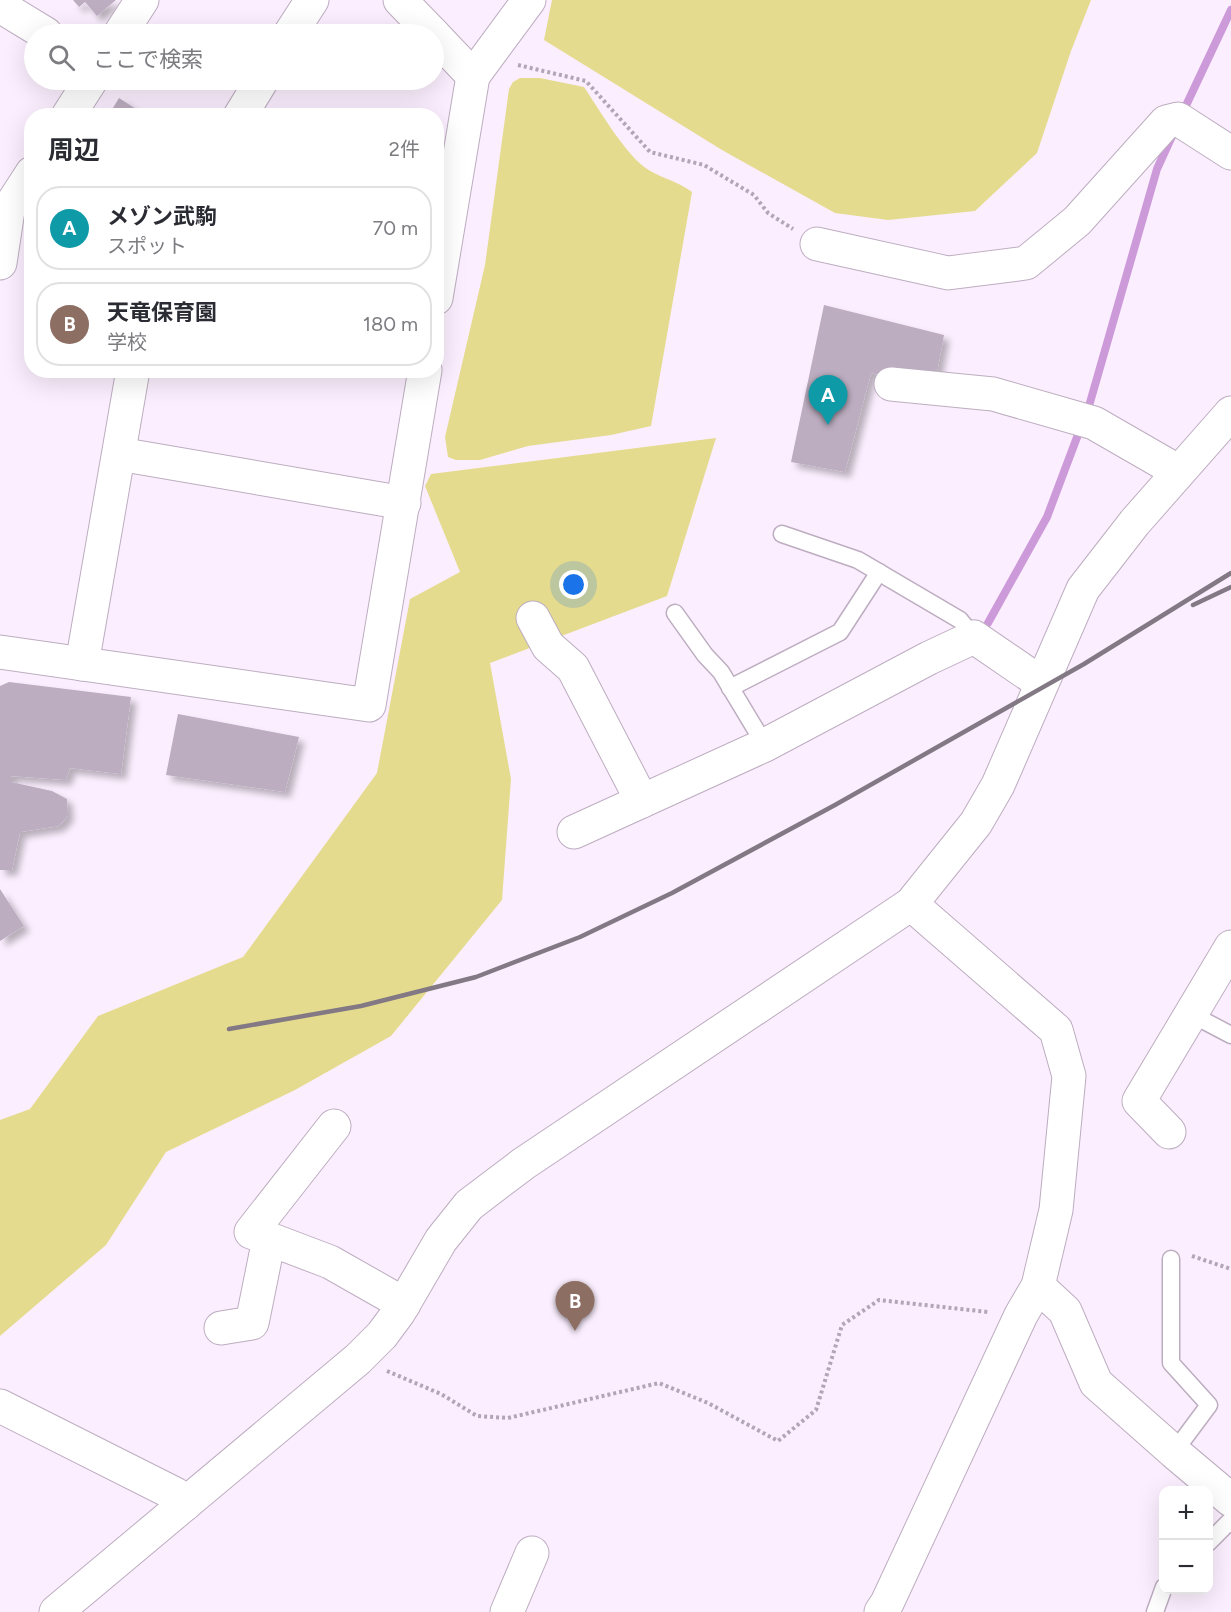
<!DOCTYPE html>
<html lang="ja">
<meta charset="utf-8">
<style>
:root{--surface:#fff;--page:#f7f7f7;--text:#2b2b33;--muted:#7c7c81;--line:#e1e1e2;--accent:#67612d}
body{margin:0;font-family:Figtree,"Noto Sans JP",sans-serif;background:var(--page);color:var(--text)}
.controls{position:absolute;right:18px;bottom:18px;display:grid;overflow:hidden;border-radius:12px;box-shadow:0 6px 24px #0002}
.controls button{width:54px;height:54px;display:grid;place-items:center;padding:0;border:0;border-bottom:2px solid var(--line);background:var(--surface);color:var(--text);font:30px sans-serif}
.you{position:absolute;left:574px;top:585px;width:21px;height:21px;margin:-15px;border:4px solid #fff;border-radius:50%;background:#1a73e8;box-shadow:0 0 0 9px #1a73e833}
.badge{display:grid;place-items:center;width:39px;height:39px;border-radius:50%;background:var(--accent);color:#fff;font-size:20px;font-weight:700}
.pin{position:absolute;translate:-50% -50px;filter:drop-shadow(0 2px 3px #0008)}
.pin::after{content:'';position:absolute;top:32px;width:21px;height:18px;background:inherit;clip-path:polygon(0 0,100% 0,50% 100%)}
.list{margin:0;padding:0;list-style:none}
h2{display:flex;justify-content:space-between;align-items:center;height:78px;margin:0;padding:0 24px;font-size:26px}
h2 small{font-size:20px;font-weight:400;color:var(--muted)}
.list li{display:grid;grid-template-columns:39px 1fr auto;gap:18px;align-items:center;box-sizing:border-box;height:84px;margin:0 12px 12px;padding:0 12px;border:2px solid var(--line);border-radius:24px}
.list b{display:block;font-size:22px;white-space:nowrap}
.list p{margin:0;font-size:20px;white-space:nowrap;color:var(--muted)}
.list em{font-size:20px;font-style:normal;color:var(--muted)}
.icon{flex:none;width:33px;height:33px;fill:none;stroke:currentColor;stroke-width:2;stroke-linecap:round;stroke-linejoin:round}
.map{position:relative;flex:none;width:1231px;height:1612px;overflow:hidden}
.search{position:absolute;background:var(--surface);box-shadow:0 6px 24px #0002;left:24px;top:24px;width:420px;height:66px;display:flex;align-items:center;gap:15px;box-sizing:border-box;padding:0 21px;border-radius:33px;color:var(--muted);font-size:22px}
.panel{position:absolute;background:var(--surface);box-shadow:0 6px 24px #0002;left:24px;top:108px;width:420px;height:270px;border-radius:24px}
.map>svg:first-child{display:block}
.green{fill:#e5db8e}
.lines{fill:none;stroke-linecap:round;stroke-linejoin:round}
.stream{stroke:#cd9ad9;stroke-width:8}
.building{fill:#bcadc0;filter:url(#shadow)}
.service-casing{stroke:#bdadc0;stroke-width:19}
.minor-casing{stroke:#bdadc0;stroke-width:35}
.tertiary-casing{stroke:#bdadc0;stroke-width:35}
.path{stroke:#b1a7b4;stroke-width:4;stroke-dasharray:3 3;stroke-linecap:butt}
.service{stroke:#fff;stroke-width:16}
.minor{stroke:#fff;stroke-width:33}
.tertiary{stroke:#fff;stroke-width:33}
.rail{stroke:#827984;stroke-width:4.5}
</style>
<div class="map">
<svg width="1231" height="1612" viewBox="0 0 1231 1612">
<defs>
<filter id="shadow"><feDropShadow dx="5.5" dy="5.5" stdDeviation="3" flood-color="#0004"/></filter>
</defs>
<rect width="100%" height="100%" fill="#fbeefe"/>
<g class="green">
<polygon points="552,0 1091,0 1071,51 1037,153 975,211 888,220 835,213 722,150 544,40"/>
<path d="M520,78H540L584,87C599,109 622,149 643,166C656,177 677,180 692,192L651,426L611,435L528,446L480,460H456L448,457L445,437L485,265L509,89L513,82Z"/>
<polygon points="716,438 667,596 490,663 511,779 502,900 391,1036 295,1090 166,1152 106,1245 0,1336 0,1120 30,1109 98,1016 243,957 377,773 410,599 460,572 425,486 431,474"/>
</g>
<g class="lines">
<g class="stream">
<polyline points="1182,114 1231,10"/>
<polyline points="1089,406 1157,169 1173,134"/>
<polyline points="988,623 1047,517 1079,432"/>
</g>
</g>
<g class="building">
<polygon points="73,0 116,0 97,16 85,2 79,7"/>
<polygon points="119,98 147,116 108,116"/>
<polygon points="824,305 944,335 934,388 871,373 845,472 791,462"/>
<polygon points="9,682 131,697 121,774 70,768 66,780 11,776 11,782 52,791 67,799 68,816 59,826 20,832 12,870 0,870 0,686"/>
<polygon points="178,714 299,737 285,792 166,775"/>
<polygon points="0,889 24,926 0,941"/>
</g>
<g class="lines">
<g class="service-casing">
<g id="service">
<polyline points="782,534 858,560 960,620 974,637"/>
<polyline points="675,613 705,655 721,672 765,745"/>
<polyline points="730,688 840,632 879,572"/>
<polyline points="1191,1014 1231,1035"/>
<polyline points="1171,1259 1171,1363 1209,1405 1174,1452"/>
<polyline points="1208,1543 1231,1520"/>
<polyline points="1155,1612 1164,1587"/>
</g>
</g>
<g class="minor-casing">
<g id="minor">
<polyline points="400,0 433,34"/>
<polyline points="0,6 46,34"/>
<polyline points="120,34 142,0"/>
<polyline points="290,34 312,0"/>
<polyline points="434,35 473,76 436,298"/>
<polyline points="473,76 529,0"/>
<polyline points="68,116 91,80"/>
<polyline points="240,116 262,80"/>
<polyline points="817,244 948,273 1026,263 1077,221 1166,122 1178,119 1231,153"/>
<polyline points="0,263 8,210 32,173"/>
<polyline points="891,384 993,394 1094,423 1167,465 1177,474"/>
<polyline points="119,454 404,503"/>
<polyline points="533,618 548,646 573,668 642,801"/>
<polyline points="0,652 369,705 425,370"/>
<polyline points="82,664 133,370"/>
<polyline points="574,832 765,745 929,658 974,637 1028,674 1042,682"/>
<polyline points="334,1126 251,1232 330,1262 404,1304"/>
<polyline points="1169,1132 1139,1101 1231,947"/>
<polyline points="1038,1286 1065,1311 1096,1383 1174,1452 1231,1500"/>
<polyline points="221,1328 252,1323 269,1239"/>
<polyline points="0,1406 175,1494 185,1504"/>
<polyline points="507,1612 532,1553"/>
<polyline points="881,1612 887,1603 1021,1315 1038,1286 1056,1210 1069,1076 1056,1030 911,904"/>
</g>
</g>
<g class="tertiary-casing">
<polyline id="tertiary" points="56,1612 358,1359 382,1335 399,1312 441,1240 469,1205 523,1164 911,904 976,823 998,785 1083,589 1135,522 1231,413"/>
</g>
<g class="path">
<polyline points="518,65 586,81 650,152 704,165 754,195 768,213 793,229"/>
<polyline points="1192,1256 1231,1269"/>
<polyline points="387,1371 441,1394 477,1416 508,1418 659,1383 708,1403 778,1441 816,1410 842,1325 879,1300 988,1312"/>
</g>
<use href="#service" class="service"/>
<use href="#minor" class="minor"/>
<use href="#tertiary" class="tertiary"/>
<g class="rail">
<polyline points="1193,605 1231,587"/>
<polyline points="229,1029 361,1006 476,977 580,937 672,893 835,805 1084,664 1231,573"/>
</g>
</g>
</svg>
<div class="controls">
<button>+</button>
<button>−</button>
</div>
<div class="you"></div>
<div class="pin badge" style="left:828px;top:425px;background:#0f9aa8">A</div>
<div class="pin badge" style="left:575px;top:1331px;background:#8d6e63">B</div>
<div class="search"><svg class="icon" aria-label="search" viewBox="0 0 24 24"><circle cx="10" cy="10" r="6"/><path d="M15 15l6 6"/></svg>ここで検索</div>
<section class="panel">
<h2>周辺<small>2件</small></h2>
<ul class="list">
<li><span class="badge" style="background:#0f9aa8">A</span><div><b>メゾン武駒</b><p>スポット</p></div><em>70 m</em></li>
<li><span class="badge" style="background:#8d6e63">B</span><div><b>天竜保育園</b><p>学校</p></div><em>180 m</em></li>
</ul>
</section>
</div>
